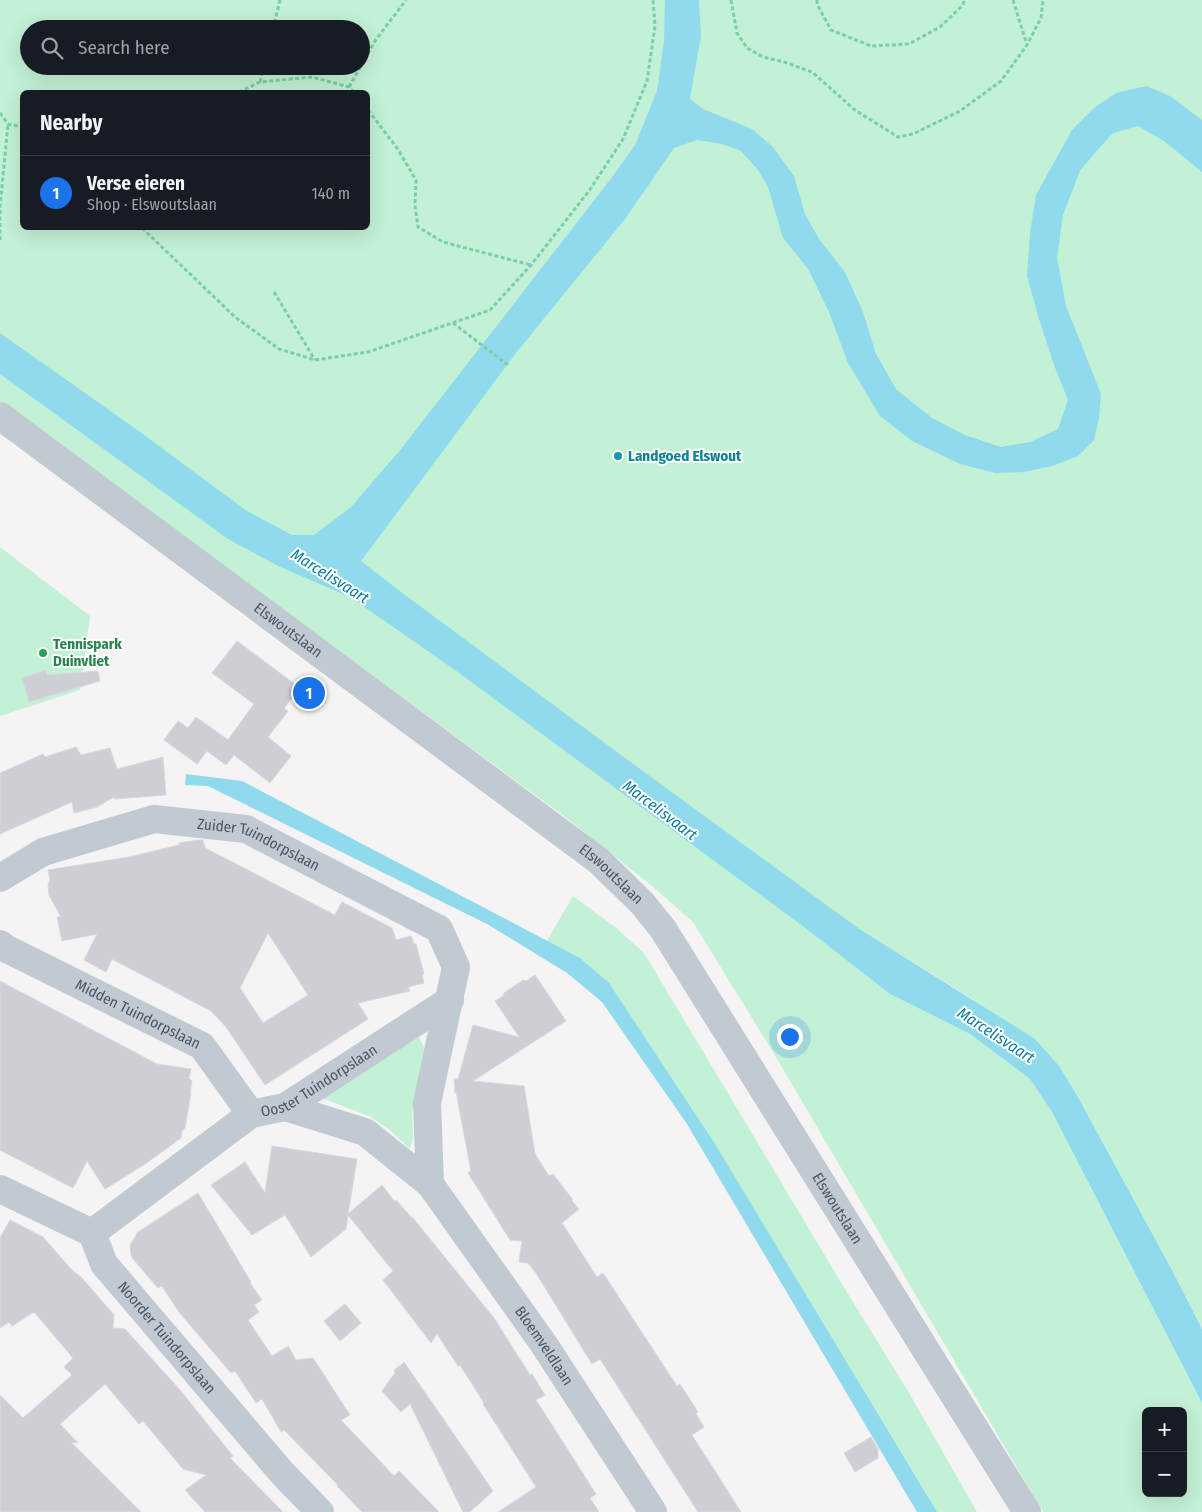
<!DOCTYPE html>
<meta charset="utf-8">
<style>
:root{--surface:#171b24;--page:#20242c;--text:#f1f3f6;--muted:#9ea1a6;--line:#363941;--accent:#1a73e8}
body{margin:0;font-family:"Fira Sans Condensed",sans-serif;background:var(--page);color:var(--text)}
.controls{position:absolute;right:15px;bottom:15px;display:grid;overflow:hidden;border-radius:8px;box-shadow:0 5px 20px #0002}
.controls button{width:45px;height:45px;display:grid;place-items:center;padding:0;border:0;border-bottom:1px solid var(--line);background:var(--surface);color:var(--text);font:25px sans-serif}
.you{position:absolute;left:789px;top:1036px;width:18px;height:18px;margin:-12px;border:4px solid #fff;border-radius:50%;background:#1a73e8;box-shadow:0 0 0 8px #1a73e833}
.badge{display:grid;place-items:center;width:32px;height:32px;border-radius:50%;background:var(--accent);color:#fff;font-size:16px;font-weight:700}
.pin{position:absolute;translate:-50% -50%;border:2px solid #fff;box-shadow:0 1px 5px #0006}
.list{margin:0;padding:0;list-style:none}
h2{display:flex;justify-content:space-between;align-items:center;height:65px;margin:0;padding:0 20px;font-size:21px}
h2 small{font-size:16px;font-weight:400;color:var(--muted)}
.list li{display:grid;grid-template-columns:32px 1fr auto;gap:15px;align-items:center;box-sizing:border-box;height:75px;padding:0 20px;border-top:1px solid var(--line)}
.list b{display:block;font-size:19px;white-space:nowrap}
.list p{margin:0;font-size:16px;white-space:nowrap;color:var(--muted)}
.list em{font-size:16px;font-style:normal;color:var(--muted)}
.icon{flex:none;width:28px;height:28px;fill:none;stroke:currentColor;stroke-width:2;stroke-linecap:round;stroke-linejoin:round}
.map{position:relative;flex:none;width:1202px;height:1512px;overflow:hidden}
.search{position:absolute;background:var(--surface);box-shadow:0 5px 20px #0002;left:20px;top:20px;width:350px;height:55px;display:flex;align-items:center;gap:12px;box-sizing:border-box;padding:0 18px;border-radius:28px;color:var(--muted);font-size:19px}
.panel{position:absolute;background:var(--surface);box-shadow:0 5px 20px #0002;left:20px;top:90px;width:350px;height:140px;border-radius:8px}
.map>svg:first-child{display:block}
.green{fill:#c3f1d5;fill-rule:evenodd}
.water{fill:#90daee}
.building{fill:#cdcfd5;stroke:#d7d9de;fill-rule:evenodd}
.lines{fill:none;stroke-linecap:round;stroke-linejoin:round}
.path{stroke:#7ad0a6;stroke-width:3;stroke-dasharray:4 2.5;stroke-linecap:butt}
.minor{stroke:#c1cad2;stroke-width:28}
.tertiary{stroke:#c1cad2;stroke-width:28}
.culture-dot{fill:#0f9aa8;stroke:#fff;stroke-width:2}
.leisure-dot{fill:#2e9e5b;stroke:#fff;stroke-width:2}
.labels{text-anchor:middle;dominant-baseline:central;stroke-width:4;stroke-linejoin:round;paint-order:stroke}
.culture-label{font-size:15px;font-weight:bold;fill:#0d838f;stroke:#fff;text-anchor:start}
.street-label{font-size:15px;fill:#4a5661;stroke:#fff}
.leisure-label{font-size:15px;font-weight:bold;fill:#27864d;stroke:#fff;text-anchor:start}
.water-label{font-size:16px;font-style:italic;fill:#0c7c9b;stroke:#fff}
</style>
<div class="map">
<svg width="1202" height="1512" viewBox="0 0 1202 1512">
<rect width="100%" height="100%" fill="#f5f3f3"/>
<g class="green">
<path d="M0,0H1202V1329L1173,1272L1079,1099L974,1000L858,928L800,924L890,994L970,1034L1030,1079L1052,1112L1202,1403V1512H1043L776,1057L693,922L652,886L564,816L0,402ZM29,29H361V66H29ZM22,92H368V228H22ZM1146,1411H1183V1493H1146Z"/>
<polygon points="0,547 90,616 80,690 0,716"/>
<polygon points="573,896 615,927 644,953 848,1294 908,1391 977,1512 920,1512 695,1129 598,992 541,951"/>
<polygon points="418,1036 424,1047 412,1114 413,1137 410,1149 390,1130 369,1116 322,1098"/>
</g>
<g class="water">
<polygon points="665,0 699,0 701,36 690,99 703,109 752,129 773,147 794,176 805,214 819,239 845,272 863,312 876,354 896,389 932,418 965,435 1001,447 1030,442 1058,429 1068,400 1054,365 1039,319 1027,276 1030,233 1036,195 1072,130 1095,107 1116,93 1146,86 1170,96 1202,120 1202,172 1164,141 1138,126 1113,133 1094,154 1080,171 1063,215 1057,258 1066,306 1101,394 1099,418 1094,440 1078,456 1052,466 1024,472 995,473 960,464 912,441 880,416 848,363 829,312 808,269 783,238 768,187 758,170 741,151 722,144 697,140 674,148 625,219 516,353 361,561 401,592 636,766 858,928 1035,1039 1059,1066 1079,1099 1173,1272 1202,1329 1202,1403 1052,1112 1030,1079 970,1034 890,994 800,924 455,670 350,597 278,566 228,539 0,374 0,333 136,429 247,511 292,535 314,535 351,507 401,449 613,176 635,145 657,91 664,41"/>
<polygon points="186,774 242,781 580,958 609,983 715,1144 937,1512 917,1512 687,1124 602,1002 567,973 487,924 208,786 185,785"/>
</g>
<g class="building">
<polygon points="237,641 300,688 284,708 288,711 268,737 291,756 270,783 234,755 226,765 207,751 197,764 164,740 178,721 188,728 196,717 228,740 254,704 212,673"/>
<polygon points="46,670 47,675 98,671 100,681 29,702 22,678"/>
<polygon points="76,747 81,755 110,748 117,769 163,757 166,795 114,799 114,797 97,807 74,813 72,802 0,834 0,773 43,754 45,757"/>
<path d="M198,840H203L205,848L335,915L342,902L392,928L396,940L411,936L414,944H416L424,974L422,975L424,983L408,987L410,991L358,1003L368,1019L265,1085L226,1027L211,1011L112,959L106,972L84,960L97,934L62,941L57,917H61L49,895L48,884L50,880L48,870L129,857L179,845V843ZM268,933L308,995L263,1023L240,988Z"/>
<polygon points="535,975 566,1021 473,1081 524,1086 535,1154 549,1176 553,1174 573,1200 572,1201 579,1209 562,1223 597,1277 603,1273 677,1386 680,1384 698,1412 696,1414 704,1427 692,1435 741,1512 698,1512 600,1359 592,1364 536,1273 528,1263 519,1262 522,1241 510,1240 468,1173 471,1171 456,1092 454,1093 455,1088 454,1079 458,1079 473,1025 519,1037 495,1001 503,996 504,993 523,980 526,981"/>
<polygon points="0,981 157,1064 191,1069 189,1078 192,1081 190,1093 191,1093 185,1128 182,1131 181,1138 145,1164 105,1189 87,1161 73,1188 0,1150"/>
<polygon points="272,1146 357,1159 348,1214 382,1185 394,1201 396,1200 412,1218 413,1218 494,1318 530,1375 532,1374 545,1395 536,1400 596,1494 590,1498 599,1512 498,1512 536,1487 483,1404 484,1403 460,1365 458,1366 437,1334 431,1343 383,1280 393,1271 348,1215 346,1229 311,1257 285,1215 252,1235 211,1185 245,1162 265,1193"/>
<polygon points="198,1193 251,1282 250,1283 262,1300 254,1305 259,1312 248,1320 272,1356 288,1346 296,1360 313,1358 350,1415 341,1420 394,1476 399,1471 439,1512 362,1512 337,1486 338,1485 284,1430 281,1432 262,1399 256,1403 235,1371 231,1373 179,1312 162,1286 158,1288 133,1259 131,1255 130,1245 138,1232"/>
<polygon points="10,1220 43,1237 71,1269 82,1278 114,1315 113,1328 125,1329 180,1390 233,1456 230,1458 283,1512 205,1512 185,1490 206,1475 183,1469 143,1421 139,1424 105,1384 60,1424 78,1443 71,1442 141,1512 0,1512 0,1395 23,1418 72,1375 64,1367 73,1358 34,1312 12,1326 9,1322 0,1328 0,1238"/>
<polygon points="345,1304 361,1323 340,1341 324,1321"/>
<polygon points="404,1362 493,1491 470,1512 463,1512 410,1404 401,1412 382,1391 395,1373 394,1370 401,1365"/>
<polygon points="871,1437 878,1449 878,1458 855,1472 844,1453"/>
</g>
<g class="lines">
<g class="path">
<polyline points="731,0 737,33 747,48 763,57 784,62 812,72 855,110 898,137 913,134 960,111 1001,81 1027,45 1041,18 1043,0"/>
<polyline points="817,0 817,4 831,30 871,46 909,44 940,27 963,5 964,0"/>
<polyline points="1013,0 1027,45"/>
<polyline points="273,29 280,0"/>
<polyline points="361,65 375,41 406,0"/>
<polyline points="260,82 264,66"/>
<polyline points="349,87 361,66"/>
<polyline points="239,92 260,82 312,77 349,87 354,92"/>
<polyline points="368,110 397,148 416,180 415,205 418,227 443,242 531,265"/>
<polyline points="0,113 8,124 22,127"/>
<polyline points="142,228 235,317 279,349 315,360 368,352 490,310 531,265 589,191 623,139 647,81 655,26 653,0"/>
<polyline points="0,240 0,207 8,124"/>
<polyline points="274,292 315,360"/>
<polyline points="453,323 508,365"/>
</g>
<g class="minor">
<path id="s1" d="M0,878L43,852L154,819L246,829L439,929L456,967L427,1103L430,1184"/>
<path id="s2" d="M0,944L5,948L202,1046L251,1114"/>
<path id="s3" d="M285,1107L365,1132L430,1184L543,1343L653,1512"/>
<path id="s4" d="M0,1189L92,1233L104,1264L283,1474L320,1512"/>
<path id="s5" d="M92,1233L251,1114L285,1107L450,1000"/>
</g>
<path class="tertiary" id="s6" d="M0,416L599,861L642,903L663,929L1027,1512"/>
</g>
<circle class="culture-dot" cx="618" cy="456" r="5"/>
<circle class="leisure-dot" cx="43" cy="653" r="5"/>
<g class="labels">
<g class="culture-label">
<text x="628" y="456">Landgoed Elswout</text>
</g>
<g class="street-label">
<text stroke="none"><textPath href="#s6" startOffset="359">Elswoutslaan</textPath></text>
<text stroke="none"><textPath href="#s1" startOffset="275">Zuider Tuindorpslaan</textPath></text>
<text stroke="none"><textPath href="#s6" startOffset="764">Elswoutslaan</textPath></text>
<text stroke="none"><textPath href="#s2" startOffset="155">Midden Tuindorpslaan</textPath></text>
<text stroke="none"><textPath href="#s5" startOffset="275">Ooster Tuindorpslaan</textPath></text>
<text stroke="none"><textPath href="#s6" startOffset="1169">Elswoutslaan</textPath></text>
<text stroke="none"><textPath href="#s4" startOffset="232">Noorder Tuindorpslaan</textPath></text>
<text stroke="none"><textPath href="#s3" startOffset="365">Bloemveldlaan</textPath></text>
</g>
<g class="leisure-label">
<text x="53" y="644">Tennispark<tspan x="53" dy="17">Duinvliet</tspan></text>
</g>
<g class="water-label">
<text transform="translate(330 576) rotate(32)">Marcelisvaart</text>
<text transform="translate(660 810) rotate(37)">Marcelisvaart</text>
<text transform="translate(996 1035) rotate(33)">Marcelisvaart</text>
</g>
</g>
</svg>
<div class="controls">
<button>+</button>
<button>−</button>
</div>
<div class="you"></div>
<div class="pin badge" style="left:309px;top:693px">1</div>
<div class="search"><svg class="icon" aria-label="search" viewBox="0 0 24 24"><circle cx="10" cy="10" r="6"/><path d="M15 15l6 6"/></svg>Search here</div>
<section class="panel">
<h2>Nearby<small></small></h2>
<ul class="list">
<li><span class="badge">1</span><div><b>Verse eieren</b><p>Shop · Elswoutslaan</p></div><em>140 m</em></li>
</ul>
</section>
</div>
